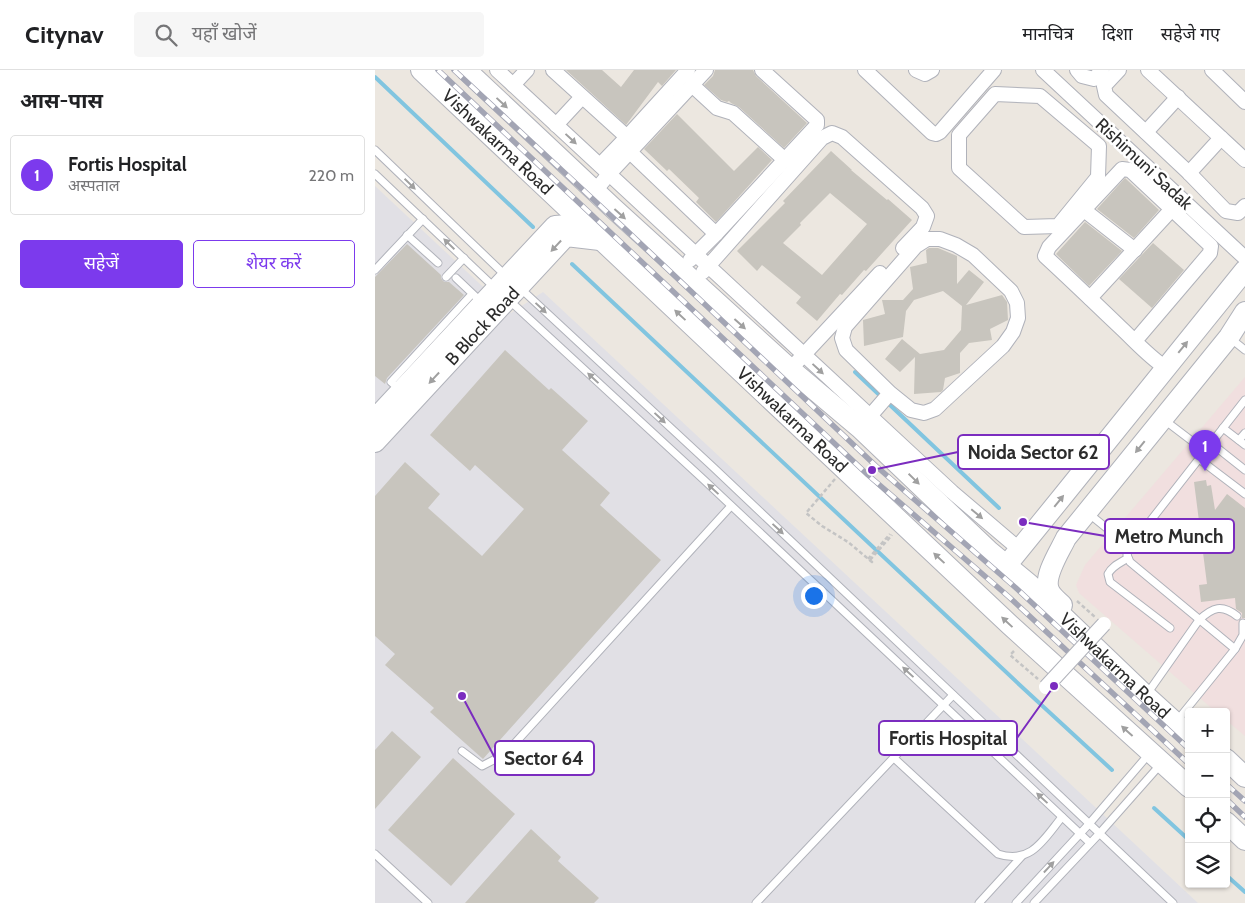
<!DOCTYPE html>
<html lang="hi">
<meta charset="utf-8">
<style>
:root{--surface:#fff;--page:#f6f6f6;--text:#202124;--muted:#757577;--line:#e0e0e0;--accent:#7c3aed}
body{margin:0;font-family:Cabin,"Noto Sans Devanagari",sans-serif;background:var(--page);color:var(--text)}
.controls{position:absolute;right:15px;bottom:15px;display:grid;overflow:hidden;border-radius:5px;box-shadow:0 1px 4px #0004}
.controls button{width:45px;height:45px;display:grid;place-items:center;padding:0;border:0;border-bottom:1px solid var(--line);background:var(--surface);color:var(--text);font:25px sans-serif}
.you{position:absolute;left:438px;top:525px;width:18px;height:18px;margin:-12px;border:4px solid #fff;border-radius:50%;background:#1a73e8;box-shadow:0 0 0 8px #1a73e833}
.badge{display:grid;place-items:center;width:32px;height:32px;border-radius:50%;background:var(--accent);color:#fff;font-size:16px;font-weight:700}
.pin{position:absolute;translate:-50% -41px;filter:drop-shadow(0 1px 2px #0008)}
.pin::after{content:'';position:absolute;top:26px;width:18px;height:15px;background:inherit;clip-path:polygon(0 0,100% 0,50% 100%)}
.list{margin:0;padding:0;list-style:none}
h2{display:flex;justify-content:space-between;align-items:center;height:65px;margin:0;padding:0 20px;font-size:21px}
h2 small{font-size:16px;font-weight:400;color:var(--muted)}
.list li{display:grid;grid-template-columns:32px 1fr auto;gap:15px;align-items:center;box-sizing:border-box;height:80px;margin:0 10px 10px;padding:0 10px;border:1px solid var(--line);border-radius:5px}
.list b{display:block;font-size:19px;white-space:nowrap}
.list p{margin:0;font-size:16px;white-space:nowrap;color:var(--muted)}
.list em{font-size:16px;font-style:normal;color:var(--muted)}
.actions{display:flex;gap:10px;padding:15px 20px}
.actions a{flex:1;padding:11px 0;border:1px solid var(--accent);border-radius:5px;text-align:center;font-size:18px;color:var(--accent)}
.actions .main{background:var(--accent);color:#fff}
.icon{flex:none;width:28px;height:28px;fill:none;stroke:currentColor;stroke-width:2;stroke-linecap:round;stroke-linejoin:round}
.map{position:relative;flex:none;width:870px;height:833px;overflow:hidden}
header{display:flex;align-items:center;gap:30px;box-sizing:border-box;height:70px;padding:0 25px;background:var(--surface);border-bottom:1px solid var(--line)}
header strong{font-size:24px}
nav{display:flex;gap:28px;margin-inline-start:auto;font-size:18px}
.search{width:350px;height:45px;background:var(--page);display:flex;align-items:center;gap:12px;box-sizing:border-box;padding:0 18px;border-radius:5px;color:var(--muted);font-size:19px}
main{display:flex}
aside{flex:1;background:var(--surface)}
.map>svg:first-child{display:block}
.industrial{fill:#e1e0e5}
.medical{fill:#f1dfdf}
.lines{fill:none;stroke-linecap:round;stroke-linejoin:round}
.stream{stroke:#81c5e0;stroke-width:4}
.building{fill:#c8c5be;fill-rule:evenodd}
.lane-casing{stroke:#b0b2ba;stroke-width:9}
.street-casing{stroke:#b0b2ba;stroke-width:16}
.secondary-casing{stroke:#b0b2ba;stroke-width:22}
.path{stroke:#c4c4c4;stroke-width:2.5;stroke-dasharray:4 2.5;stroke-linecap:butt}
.lane{stroke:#fff;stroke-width:7}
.street{stroke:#fff;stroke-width:14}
.secondary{stroke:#fff;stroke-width:20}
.rail-casing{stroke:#a3a5b4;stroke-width:5.5}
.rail{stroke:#fff;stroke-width:4;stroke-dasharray:11;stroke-linecap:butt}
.street-bridge-casing{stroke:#b0b2ba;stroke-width:16;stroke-linecap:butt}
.street-bridge{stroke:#fff;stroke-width:14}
.oneway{fill:#a0a0a0}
.labels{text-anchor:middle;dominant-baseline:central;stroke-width:5;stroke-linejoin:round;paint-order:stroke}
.street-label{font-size:18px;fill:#2c2c2c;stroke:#fff}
.leader{fill:none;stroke:#7b2cbf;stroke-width:2}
.callout-dot{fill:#7b2cbf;stroke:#fff;stroke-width:2}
.callout{fill:#fff;stroke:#7b2cbf;stroke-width:2}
.callout-label{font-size:19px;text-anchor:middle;font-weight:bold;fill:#2c2c2c}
</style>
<header>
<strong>Citynav</strong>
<div class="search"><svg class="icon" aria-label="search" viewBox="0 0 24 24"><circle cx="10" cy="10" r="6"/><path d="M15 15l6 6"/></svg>यहाँ खोजें</div>
<nav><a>मानचित्र</a><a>दिशा</a><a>सहेजे गए</a></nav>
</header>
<main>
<aside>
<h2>आस-पास<small></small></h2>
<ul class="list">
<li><span class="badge">1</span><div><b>Fortis Hospital</b><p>अस्पताल</p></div><em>220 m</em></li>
</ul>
<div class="actions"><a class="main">सहेजें</a><a>शेयर करें</a></div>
</aside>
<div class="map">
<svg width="870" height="833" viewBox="0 0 870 833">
<rect width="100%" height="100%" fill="#ece7e0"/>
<polygon class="industrial" points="0,116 136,243 168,222 823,833 0,833"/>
<polygon class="medical" points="870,307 870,666 851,650 851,642 841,642 704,523 701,515 710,495"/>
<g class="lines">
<g class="stream">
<polyline points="0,7 158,157"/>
<polyline points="197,194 648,618 737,700"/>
<polyline points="480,302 624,438"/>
<polyline points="779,738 814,770"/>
<polyline points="851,805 870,822"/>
</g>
</g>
<g class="building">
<polygon points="191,0 227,0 246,17 259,0 301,0 287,16 283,12 251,55"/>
<polygon points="340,0 378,0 381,6 432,53 409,78 364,37 356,33 354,31 352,32 346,30 329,15 338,6"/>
<polygon points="302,44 359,101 383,77 397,90 341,152 321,132 324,128 294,99 292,101 269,79"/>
<path d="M456,81L477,100H476L512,130L513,129L537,150L491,201L489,200L467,225L465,224L442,251L421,233L426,227L387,195L382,201L362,181L410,133L408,131ZM455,123L492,154L447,205L408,173L426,155L425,153Z"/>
<polygon points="750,108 784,140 759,168 722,139"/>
<polygon points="710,152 747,181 714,216 681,184"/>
<polygon points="778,173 809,200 777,238 744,209"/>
<polygon points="32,174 66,205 66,208 68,211 70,212 74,212 89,225 12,308 10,314 0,306 0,207"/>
<polygon points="554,178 563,178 582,186 582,214 594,200 609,212 591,235 627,225 632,232 633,250 615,259 617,270 594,273 585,283 585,303 570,308 568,320 566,322 539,324 540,287 525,302 510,289 527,269 545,284 569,280 586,260 587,236 568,221 539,230 531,241 528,267 489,276 488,250 510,244 507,230 528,230 538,219 535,197 552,193 551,180"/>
<polygon points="130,280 174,320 176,318 213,351 187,380 235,423 225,435 286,490 108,689 55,642 59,638 10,595 20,584 0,566 0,426 30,392 65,424 53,438 107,486 149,439 100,395 95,401 55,365"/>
<polygon points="831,410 832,416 836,415 840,440 852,424 870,438 870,548 867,548 867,543 861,539 860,528 826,532 824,515 832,514 819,412"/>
<polygon points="17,661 46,687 0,739 0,680"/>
<polygon points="78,688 140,744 76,816 13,760"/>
<polygon points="156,759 186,787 183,791 224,828 219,833 90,833"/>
</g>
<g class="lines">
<g class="lane-casing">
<g id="lane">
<polyline points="0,80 131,206"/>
<polyline points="0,104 119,217"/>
<polyline points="32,165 63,193"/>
<polyline points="0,200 48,149"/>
<polyline points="71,207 89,188"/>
<polyline points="81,208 101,227"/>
<polyline points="145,218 339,398 798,833"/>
<polyline points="135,231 329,410 715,773"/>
<polyline points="855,268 870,280"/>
<polyline points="25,320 16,312 97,224"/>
<polyline points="788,349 830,381"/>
<polyline points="848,358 870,375"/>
<polyline points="864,370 870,363"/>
<polyline points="836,373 870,400"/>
<polyline points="824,389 870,424"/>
<polyline points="713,443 755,477"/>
<path d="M753,488C745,493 737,496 733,504L735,512L795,558"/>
<polyline points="860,579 755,492 752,485 755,477 870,330"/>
<path d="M772,624L824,550C838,537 847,534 862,546"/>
<polyline points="801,652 860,579 868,565 868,553"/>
<polyline points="87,681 107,696 130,684 356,436"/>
<path d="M519,688L623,784C656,795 669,769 687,747"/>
<polyline points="0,784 53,833"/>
<polyline points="381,833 578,625"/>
<polyline points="604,833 647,786"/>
<polyline points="641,833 714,754 774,684"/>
<polyline points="659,833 724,764 785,695"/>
</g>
</g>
<g class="street-casing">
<g id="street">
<polyline points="122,0 577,422 644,479"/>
<polyline points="178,0 252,67 313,0"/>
<polyline points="490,0 557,63 561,64 565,62 619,0"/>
<polyline points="541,0 550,4 557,0"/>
<polyline points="668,0 870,188"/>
<polyline points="702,0 707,6 719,9 727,0"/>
<polyline points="744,0 729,16 731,25 814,103 851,141 863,143 870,136"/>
<polyline points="773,0 870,90"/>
<polyline points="837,0 870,32"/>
<polyline points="138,15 152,0"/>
<polyline points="317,15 342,38 358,43 410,90"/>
<polygon points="620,24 665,26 724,76 723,107 683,156 649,157 584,98 584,65"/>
<polyline points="181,55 207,27"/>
<polyline points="771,62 803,27"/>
<polyline points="255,82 341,164 442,55 442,50 387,0"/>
<polyline points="225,95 252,67"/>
<polyline points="814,103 846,68"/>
<polyline points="220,121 234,104 331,0"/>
<polyline points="709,140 760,180"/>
<polyline points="315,190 341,164"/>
<polyline points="328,202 447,68 457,63 467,67 547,138 552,146 548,157 528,178"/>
<polyline points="715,228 797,139"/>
<path d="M760,271L835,183L836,176L755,100L747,99L674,177L670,186C695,209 720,233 745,257C760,271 774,287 791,298"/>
<polyline points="422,292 505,203"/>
<polyline points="489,353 515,323 536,340 549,343 560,339 628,276 638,262 643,248 642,233 636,221 598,185 581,175 565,169 552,169 541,176 470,257 467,268 471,280 515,323"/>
</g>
</g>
<g class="secondary-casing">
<g id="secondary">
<path id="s1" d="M46,0L635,555L814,717"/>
<path id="s2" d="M91,0L237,137L415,299L485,358L614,481L654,514L771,626L814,665"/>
<polyline points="0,349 180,156 207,154"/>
<path id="s3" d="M0,372L191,166L225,170"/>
<polyline points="631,496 687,427 870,200"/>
<path d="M687,535C682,530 676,526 674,520C668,506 685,481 691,468L854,267L870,242"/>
<polyline points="851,689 870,707"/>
<polyline points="851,752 870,770"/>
</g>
</g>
<g class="path">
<polyline points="460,409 431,443 447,456 473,472 497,492 495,490 517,465"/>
<polyline points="493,489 515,464"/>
<polyline points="702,531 720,547"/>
<polyline points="639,581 635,585 663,609"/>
</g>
<use href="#lane" class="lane"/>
<use href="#street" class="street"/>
<use href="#secondary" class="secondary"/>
<g class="rail-casing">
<g id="rail">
<polyline points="63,0 493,405 634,527 814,694"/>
<polyline points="79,0 248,157 501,396 641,518 814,679"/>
<polyline points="851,714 870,731"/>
<polyline points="851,729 870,747"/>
</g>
</g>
<use href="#rail" class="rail"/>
<g class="street-bridge-casing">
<polyline id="street-bridge" points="671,617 729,554"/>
</g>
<use href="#street-bridge" class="street-bridge"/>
</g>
<defs><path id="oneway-solid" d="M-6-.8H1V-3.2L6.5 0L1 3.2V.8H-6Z" transform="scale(1.25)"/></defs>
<g class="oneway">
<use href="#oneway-solid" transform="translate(127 33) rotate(43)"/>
<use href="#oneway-solid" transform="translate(196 69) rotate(43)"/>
<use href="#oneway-solid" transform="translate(35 114) rotate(44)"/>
<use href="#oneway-solid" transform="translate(245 144) rotate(42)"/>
<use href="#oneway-solid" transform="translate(74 174) rotate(-136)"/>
<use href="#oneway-solid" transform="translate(181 176) rotate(133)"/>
<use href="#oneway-solid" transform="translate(166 238) rotate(43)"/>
<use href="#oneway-solid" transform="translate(305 245) rotate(-137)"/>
<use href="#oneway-solid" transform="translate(365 254) rotate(42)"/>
<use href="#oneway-solid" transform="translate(808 277) rotate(-51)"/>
<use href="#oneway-solid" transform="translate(443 299) rotate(43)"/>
<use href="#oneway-solid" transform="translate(59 308) rotate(133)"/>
<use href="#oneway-solid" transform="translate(218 308) rotate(-137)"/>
<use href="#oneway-solid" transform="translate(285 348) rotate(43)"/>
<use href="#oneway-solid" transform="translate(765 377) rotate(129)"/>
<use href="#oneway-solid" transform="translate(539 409) rotate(44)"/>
<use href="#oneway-solid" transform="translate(338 419) rotate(-137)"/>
<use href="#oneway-solid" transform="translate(684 431) rotate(-51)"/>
<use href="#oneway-solid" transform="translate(602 444) rotate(40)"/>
<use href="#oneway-solid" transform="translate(403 459) rotate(43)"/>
<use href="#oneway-solid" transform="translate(564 488) rotate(-137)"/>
<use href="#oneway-solid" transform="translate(632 552) rotate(-137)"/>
<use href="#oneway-solid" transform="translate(533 602) rotate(-137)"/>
<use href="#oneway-solid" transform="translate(752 661) rotate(-138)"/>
<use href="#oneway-solid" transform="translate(667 728) rotate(-137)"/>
<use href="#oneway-solid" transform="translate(674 797) rotate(-47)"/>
</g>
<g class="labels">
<g class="street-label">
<text stroke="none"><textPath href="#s1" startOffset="105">Vishwakarma Road</textPath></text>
<text transform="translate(769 94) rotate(43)">Rishimuni Sadak</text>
<text stroke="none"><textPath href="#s3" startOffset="158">B Block Road</textPath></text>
<text stroke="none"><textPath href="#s1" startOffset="510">Vishwakarma Road</textPath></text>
<text stroke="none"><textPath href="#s2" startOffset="881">Vishwakarma Road</textPath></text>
</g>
</g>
<path class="leader" d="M497 400L583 382M648 452L730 466M679 616L642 668M87 626L120 688"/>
<g class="callout-dot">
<circle cx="497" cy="400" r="5"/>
<circle cx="648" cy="452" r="5"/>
<circle cx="679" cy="616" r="5"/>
<circle cx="87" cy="626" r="5"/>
</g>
<g class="callout">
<rect x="583" y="365" width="151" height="34" rx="5"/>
<rect x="730" y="449" width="129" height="34" rx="5"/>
<rect x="504" y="651" width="138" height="34" rx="5"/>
<rect x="120" y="671" width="99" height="34" rx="5"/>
</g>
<g class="callout-label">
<text x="658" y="389">Noida Sector 62</text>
<text x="794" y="473">Metro Munch</text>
<text x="573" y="675">Fortis Hospital</text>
<text x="169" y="695">Sector 64</text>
</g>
</svg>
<div class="controls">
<button>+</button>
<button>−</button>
<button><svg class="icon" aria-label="locate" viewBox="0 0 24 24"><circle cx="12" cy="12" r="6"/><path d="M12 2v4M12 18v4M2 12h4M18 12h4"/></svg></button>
<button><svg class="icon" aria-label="layers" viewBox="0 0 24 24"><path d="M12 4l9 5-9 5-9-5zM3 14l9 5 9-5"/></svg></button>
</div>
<div class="you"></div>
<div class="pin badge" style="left:830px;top:401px">1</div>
</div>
</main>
